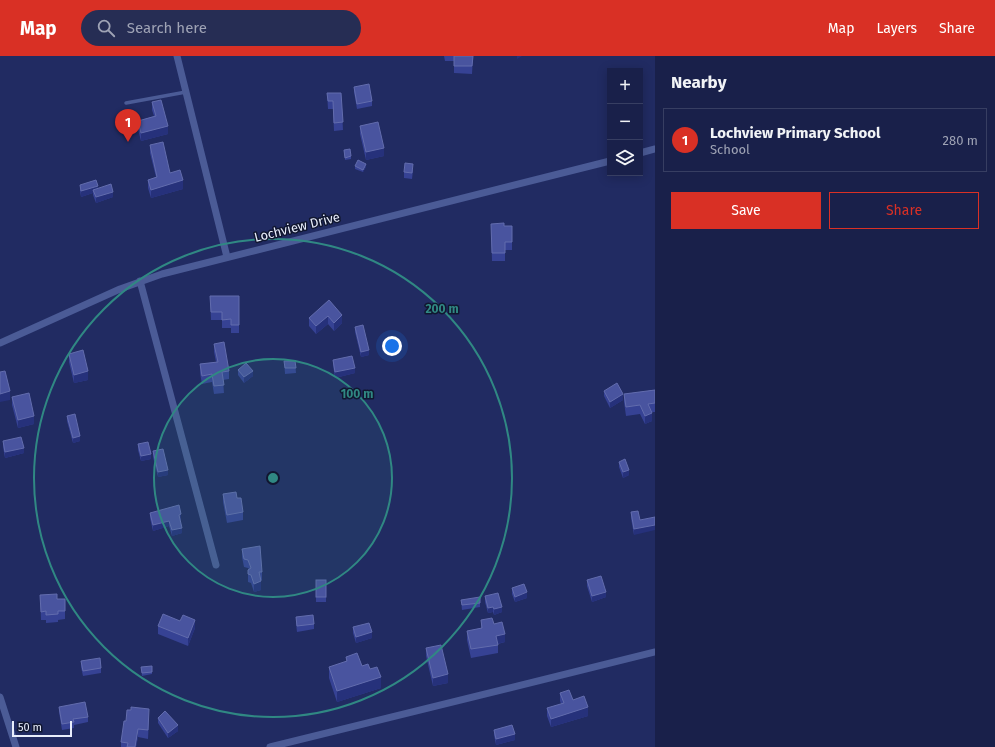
<!DOCTYPE html>
<meta charset="utf-8">
<style>
:root{--surface:#19204a;--page:#262d54;--text:#f1f3f6;--muted:#9fa3b5;--line:#373e62;--accent:#d93025}
body{margin:0;font-family:"Fira Sans",sans-serif;background:var(--page);color:var(--text)}
.controls{position:absolute;right:12px;top:12px;display:grid;overflow:hidden;border-radius:0px;box-shadow:0 2px 10px #0003}
.controls button{width:36px;height:36px;display:grid;place-items:center;padding:0;border:0;border-bottom:1px solid var(--line);background:var(--surface);color:var(--text);font:20px sans-serif}
.scale{position:absolute;left:12px;bottom:10px;width:60px;box-sizing:border-box;padding-left:4px;border:2px solid #e8edfb;border-top:0;font-size:11px;line-height:14px;white-space:nowrap;color:#e8edfb;-webkit-text-stroke:3px #111730;paint-order:stroke}
.you{position:absolute;left:392px;top:290px;width:14px;height:14px;margin:-10px;border:3px solid #fff;border-radius:50%;background:#1a73e8;box-shadow:0 0 0 6px #1a73e833}
.badge{display:grid;place-items:center;width:26px;height:26px;border-radius:50%;background:var(--accent);color:#fff;font-size:13px;font-weight:700}
.pin{position:absolute;translate:-50% -33px;filter:drop-shadow(0 1px 2px #0008)}
.pin::after{content:'';position:absolute;top:21px;width:14px;height:12px;background:inherit;clip-path:polygon(0 0,100% 0,50% 100%)}
.list{margin:0;padding:0;list-style:none}
h2{display:flex;justify-content:space-between;align-items:center;height:52px;margin:0;padding:0 16px;font-size:17px}
h2 small{font-size:13px;font-weight:400;color:var(--muted)}
.list li{display:grid;grid-template-columns:26px 1fr auto;gap:12px;align-items:center;box-sizing:border-box;height:64px;margin:0 8px 8px;padding:0 8px;border:1px solid var(--line);border-radius:0px}
.list b{display:block;font-size:15px;white-space:nowrap}
.list p{margin:0;font-size:13px;white-space:nowrap;color:var(--muted)}
.list em{font-size:13px;font-style:normal;color:var(--muted)}
.actions{display:flex;gap:8px;padding:12px 16px}
.actions a{flex:1;padding:9px 0;border:1px solid var(--accent);border-radius:0px;text-align:center;font-size:14px;color:var(--accent)}
.actions .main{background:var(--accent);color:#fff}
.icon{flex:none;width:22px;height:22px;fill:none;stroke:currentColor;stroke-width:2;stroke-linecap:round;stroke-linejoin:round}
.map{position:relative;flex:none;width:655px;height:691px;overflow:hidden}
header{display:flex;align-items:center;gap:24px;box-sizing:border-box;height:56px;padding:0 20px;background:var(--accent);color:#fff}
header strong{font-size:19px}
nav{display:flex;gap:22px;margin-inline-start:auto;font-size:14px}
.search{width:280px;height:36px;background:var(--page);display:flex;align-items:center;gap:10px;box-sizing:border-box;padding:0 14px;border-radius:22px;color:var(--muted);font-size:15px}
main{display:flex}
aside{flex:1;background:var(--surface)}
.map>svg:first-child{display:block}
.lines{fill:none;stroke-linecap:round;stroke-linejoin:round}
.service{stroke:#4b5b96;stroke-width:3.5}
.minor{stroke:#4b5b96;stroke-width:7}
.wall{fill:#364294}
.shaded-wall{fill:#26317b}
.building{fill:#49549f;stroke:#626cad}
.ring{fill:none;stroke:#308883;stroke-width:2}
.labels{text-anchor:middle;dominant-baseline:central;stroke-width:3;stroke-linejoin:round;paint-order:stroke}
.street-label{font-size:13px;fill:#e8edfb;stroke:#111730}
.centre{fill:#308883;stroke:#111730;stroke-width:2}
.ring-label{font-size:12px;text-anchor:middle;font-weight:bold;fill:#308883;stroke:#111730;stroke-width:3;stroke-linejoin:round;paint-order:stroke}
</style>
<header>
<strong>Map</strong>
<div class="search"><svg class="icon" aria-label="search" viewBox="0 0 24 24"><circle cx="10" cy="10" r="6"/><path d="M15 15l6 6"/></svg>Search here</div>
<nav><a>Map</a><a>Layers</a><a>Share</a></nav>
</header>
<main>
<div class="map">
<svg width="655" height="691" viewBox="0 0 655 691">
<rect width="100%" height="100%" fill="#212b62"/>
<g class="lines">
<polyline class="service" points="126,47 186,36"/>
<g class="minor">
<polyline points="177,0 227,201"/>
<polyline points="640,97 655,93"/>
<polyline points="140,225 216,509"/>
<polyline points="0,287 120,233 162,218 610,105"/>
<polyline points="0,641 16,691"/>
<polyline points="270,691 655,596"/>
</g>
</g>
<g class="wall">
<polygon points="444,0 473,0 472,18 454,17 454,5 445,5"/>
<polygon points="354,31 372,45 372,50 357,53 354,36"/>
<polygon points="327,37 341,37 343,74 334,75 333,53 328,53"/>
<polygon points="152,46 168,78 141,85 138,73 138,65 154,60 152,54"/>
<polygon points="360,70 384,100 366,104 360,78"/>
<polygon points="150,89 170,117 183,133 151,142 148,132 148,124 156,121 150,97"/>
<polygon points="344,94 351,100 351,103 345,104"/>
<polygon points="355,110 366,111 363,116 355,113"/>
<polygon points="413,114 412,123 404,122 404,116"/>
<polygon points="80,129 98,132 113,141 96,147 93,139 93,137 81,141 80,135"/>
<polygon points="491,168 504,170 512,170 512,194 505,194 505,205 492,205"/>
<polygon points="210,240 239,240 239,277 231,277 231,272 222,272 222,264 211,264"/>
<polygon points="342,259 342,267 334,275 328,268 316,278 309,270 309,262"/>
<polygon points="355,271 369,299 361,301 355,276"/>
<polygon points="214,288 229,315 229,323 223,324 224,337 214,338 212,326 202,328 200,317 200,308 216,306 214,296"/>
<polygon points="69,298 88,324 74,327 69,306"/>
<polygon points="333,304 355,317 335,322 333,309"/>
<polygon points="284,305 295,305 296,317 285,318"/>
<polygon points="238,314 253,320 244,327 238,319"/>
<polygon points="655,334 655,356 651,356 652,365 645,368 640,358 626,360 624,346 624,338"/>
<polygon points="604,335 623,344 610,352 604,340"/>
<polygon points="12,341 34,368 18,372 12,349"/>
<polygon points="67,360 80,385 73,387 67,365"/>
<polygon points="3,385 24,397 5,402 3,391"/>
<polygon points="138,388 151,403 141,405 138,394"/>
<polygon points="153,395 168,419 158,421 153,401"/>
<polygon points="619,406 629,419 623,422 619,411"/>
<polygon points="223,438 237,442 243,456 243,464 227,467 223,446"/>
<polygon points="638,455 634,479 631,462 631,456"/>
<polygon points="150,457 181,464 180,464 182,477 172,480 169,470 153,475 150,462"/>
<polygon points="242,493 262,516 262,524 261,524 261,534 254,536 251,527 248,526 248,514 249,513 248,512 244,511 242,501"/>
<rect x="316" y="524" width="10" height="22"/>
<polygon points="587,524 606,541 592,546 587,530"/>
<polygon points="512,532 527,542 515,546 512,538"/>
<polygon points="40,539 57,543 65,555 65,563 58,564 58,566 46,567 46,564 41,564"/>
<polygon points="485,540 502,556 494,559 493,556 488,557 485,546"/>
<polygon points="461,544 480,547 480,551 462,554"/>
<polygon points="296,561 314,568 314,573 297,576 296,567"/>
<polygon points="481,564 494,568 505,586 498,588 498,597 471,602 467,584 467,575 481,572"/>
<polygon points="158,570 195,572 188,590 158,578"/>
<polygon points="353,571 372,582 356,587 353,577"/>
<polygon points="426,592 448,627 433,630 426,600"/>
<polygon points="346,601 362,610 370,613 381,632 337,646 329,622 329,611 346,606"/>
<polygon points="81,605 101,612 101,617 83,620 81,611"/>
<polygon points="141,611 152,616 152,618 142,620"/>
<polygon points="560,637 573,644 588,660 551,671 547,660 547,652 561,648 560,645"/>
<polygon points="59,651 88,661 88,666 74,669 74,672 62,674 59,656"/>
<polygon points="149,661 148,683 138,681 136,691 121,691 121,686 126,665"/>
<polygon points="158,662 178,675 168,682 158,667"/>
<polygon points="494,674 515,684 496,689 494,679"/>
</g>
<g class="shaded-wall">
<polygon points="517,0 522,0 517,3"/>
<polygon points="168,70 168,78 141,85 141,77"/>
<polygon points="384,92 384,100 366,104 366,96"/>
<polygon points="366,108 366,111 363,116 363,114"/>
<polygon points="183,124 183,133 151,142 151,134"/>
<polygon points="98,130 98,136 93,134 93,137 81,141 81,135"/>
<polygon points="113,136 113,141 96,147 96,141"/>
<polygon points="342,259 342,267 334,275 334,267"/>
<polygon points="328,260 328,268 316,278 316,270"/>
<polygon points="369,294 369,299 361,301 361,296"/>
<polygon points="355,312 355,317 335,322 335,316"/>
<polygon points="88,315 88,324 74,327 74,319"/>
<polygon points="253,315 253,320 244,327 244,321"/>
<polygon points="10,335 10,344 0,346 0,338"/>
<polygon points="623,338 623,344 610,352 610,346"/>
<polygon points="652,357 652,365 645,368 645,360"/>
<polygon points="34,360 34,368 18,372 18,364"/>
<polygon points="80,380 80,385 73,387 73,382"/>
<polygon points="24,392 24,397 5,402 5,396"/>
<polygon points="151,398 151,403 141,405 141,400"/>
<polygon points="168,414 168,419 158,421 158,416"/>
<polygon points="629,414 629,419 623,422 623,416"/>
<polygon points="181,458 181,464 179,465 179,459"/>
<polygon points="169,465 169,470 153,475 153,469"/>
<polygon points="655,469 655,474 634,479 634,473"/>
<polygon points="182,472 182,477 172,480 172,474"/>
<polygon points="261,525 261,534 254,536 254,528"/>
<polygon points="527,536 527,542 515,546 515,541"/>
<polygon points="606,536 606,541 592,546 592,540"/>
<polygon points="493,551 493,556 488,557 488,552"/>
<polygon points="502,551 502,556 494,559 494,553"/>
<polygon points="195,564 195,572 188,590 188,582"/>
<polygon points="372,576 372,582 356,587 356,581"/>
<polygon points="505,578 505,586 496,588 496,580"/>
<polygon points="448,618 448,627 433,630 433,622"/>
<polygon points="381,621 381,632 337,646 337,635"/>
<polygon points="588,651 588,660 551,671 551,663"/>
<polygon points="149,653 149,661 148,683 148,674"/>
<polygon points="178,669 178,675 168,682 168,677"/>
<polygon points="138,673 138,681 136,691 135,691"/>
<polygon points="515,678 515,684 496,689 496,683"/>
</g>
<g class="building">
<polygon points="454,0 473,0 472,10 454,10"/>
<polygon points="369,28 372,45 357,48 354,31"/>
<polygon points="327,37 341,37 343,66 334,67 333,45 328,45"/>
<polygon points="161,44 168,70 141,77 138,65 156,60 152,46"/>
<polygon points="378,66 384,92 366,96 360,70"/>
<polygon points="163,86 170,117 180,114 183,124 151,134 148,124 157,121 150,89"/>
<polygon points="350,93 351,100 345,102 344,94"/>
<polygon points="358,104 366,108 363,114 355,110"/>
<polygon points="405,107 413,108 412,117 404,116"/>
<polygon points="96,124 98,130 81,135 80,129"/>
<polygon points="111,128 113,136 96,141 93,134"/>
<polygon points="504,167 504,170 512,170 512,186 505,186 505,197 492,197 491,168"/>
<polygon points="210,240 239,240 239,269 231,269 231,263 222,264 222,256 211,256"/>
<polygon points="329,244 342,259 334,267 328,260 316,270 309,262"/>
<polygon points="363,269 369,294 361,296 355,271"/>
<polygon points="224,286 229,315 222,316 224,329 214,330 212,318 202,320 200,308 218,306 214,288"/>
<polygon points="83,294 88,315 74,319 69,298"/>
<polygon points="352,300 355,312 335,316 333,304"/>
<polygon points="284,305 295,305 296,312 285,312"/>
<polygon points="246,307 253,315 244,321 238,314"/>
<polygon points="5,315 10,335 0,338 0,316"/>
<polygon points="617,327 623,338 610,346 604,335"/>
<polygon points="655,334 655,347 648,348 652,357 645,360 640,349 626,351 624,338"/>
<polygon points="29,337 34,360 18,364 12,341"/>
<polygon points="75,358 80,380 73,382 67,360"/>
<polygon points="21,381 24,392 5,396 3,385"/>
<polygon points="148,386 151,398 141,400 138,388"/>
<polygon points="163,393 168,414 158,416 153,395"/>
<polygon points="625,403 629,414 623,416 619,406"/>
<polygon points="236,436 237,442 241,442 243,456 227,459 223,438"/>
<polygon points="179,449 181,458 179,459 182,472 172,474 169,465 153,469 150,457"/>
<polygon points="638,455 640,464 655,461 655,469 634,473 631,456"/>
<polygon points="260,490 262,516 259,516 261,525 254,528 251,519 248,518 248,514 251,512 248,504 244,503 242,493"/>
<polygon points="601,520 606,536 592,540 587,524"/>
<rect x="316" y="524" width="10" height="17"/>
<polygon points="524,528 527,536 515,541 512,532"/>
<polygon points="498,537 502,551 494,553 493,551 488,552 485,540"/>
<polygon points="57,538 57,543 65,543 65,555 58,555 58,558 46,559 46,555 41,556 40,539"/>
<polygon points="480,541 480,547 462,549 461,544"/>
<polygon points="163,558 180,565 183,559 195,564 188,582 158,570"/>
<polygon points="313,559 314,568 297,570 296,561"/>
<polygon points="492,562 494,568 502,566 505,578 496,580 498,589 471,593 467,575 482,572 481,564"/>
<polygon points="369,567 372,576 356,581 353,571"/>
<polygon points="441,589 448,618 433,622 426,592"/>
<polygon points="357,597 362,610 368,608 370,613 377,611 381,621 337,635 329,611 347,605 346,601"/>
<polygon points="100,602 101,612 83,615 81,605"/>
<polygon points="152,610 152,616 142,617 141,611"/>
<polygon points="569,634 573,644 584,640 588,651 551,663 547,652 564,647 560,637"/>
<polygon points="85,646 88,661 73,663 74,666 62,668 59,651"/>
<polygon points="131,651 149,653 148,674 138,673 135,691 127,691 128,687 121,686 124,665 126,665 127,654 131,654"/>
<polygon points="165,655 178,669 168,677 158,662"/>
<polygon points="512,669 515,678 496,683 494,674"/>
</g>
<circle cx="273" cy="422" r="119" fill="#308883" fill-opacity=".12"/>
<g class="ring">
<circle cx="273" cy="422" r="119"/>
<circle cx="273" cy="422" r="239"/>
</g>
<g class="labels">
<g class="street-label">
<text transform="translate(297 171) rotate(-14)">Lochview Drive</text>
</g>
</g>
<circle cx="273" cy="422" r="6" class="centre"/>
<g class="ring-label">
<text x="442" y="257">200 m</text>
<text x="357" y="342">100 m</text>
</g>
</svg>
<div class="controls">
<button>+</button>
<button>−</button>
<button><svg class="icon" aria-label="layers" viewBox="0 0 24 24"><path d="M12 4l9 5-9 5-9-5zM3 14l9 5 9-5"/></svg></button>
</div>
<div class="scale">50 m</div>
<div class="you"></div>
<div class="pin badge" style="left:128px;top:86px">1</div>
</div>
<aside>
<h2>Nearby<small></small></h2>
<ul class="list">
<li><span class="badge">1</span><div><b>Lochview Primary School</b><p>School</p></div><em>280 m</em></li>
</ul>
<div class="actions"><a class="main">Save</a><a>Share</a></div>
</aside>
</main>
